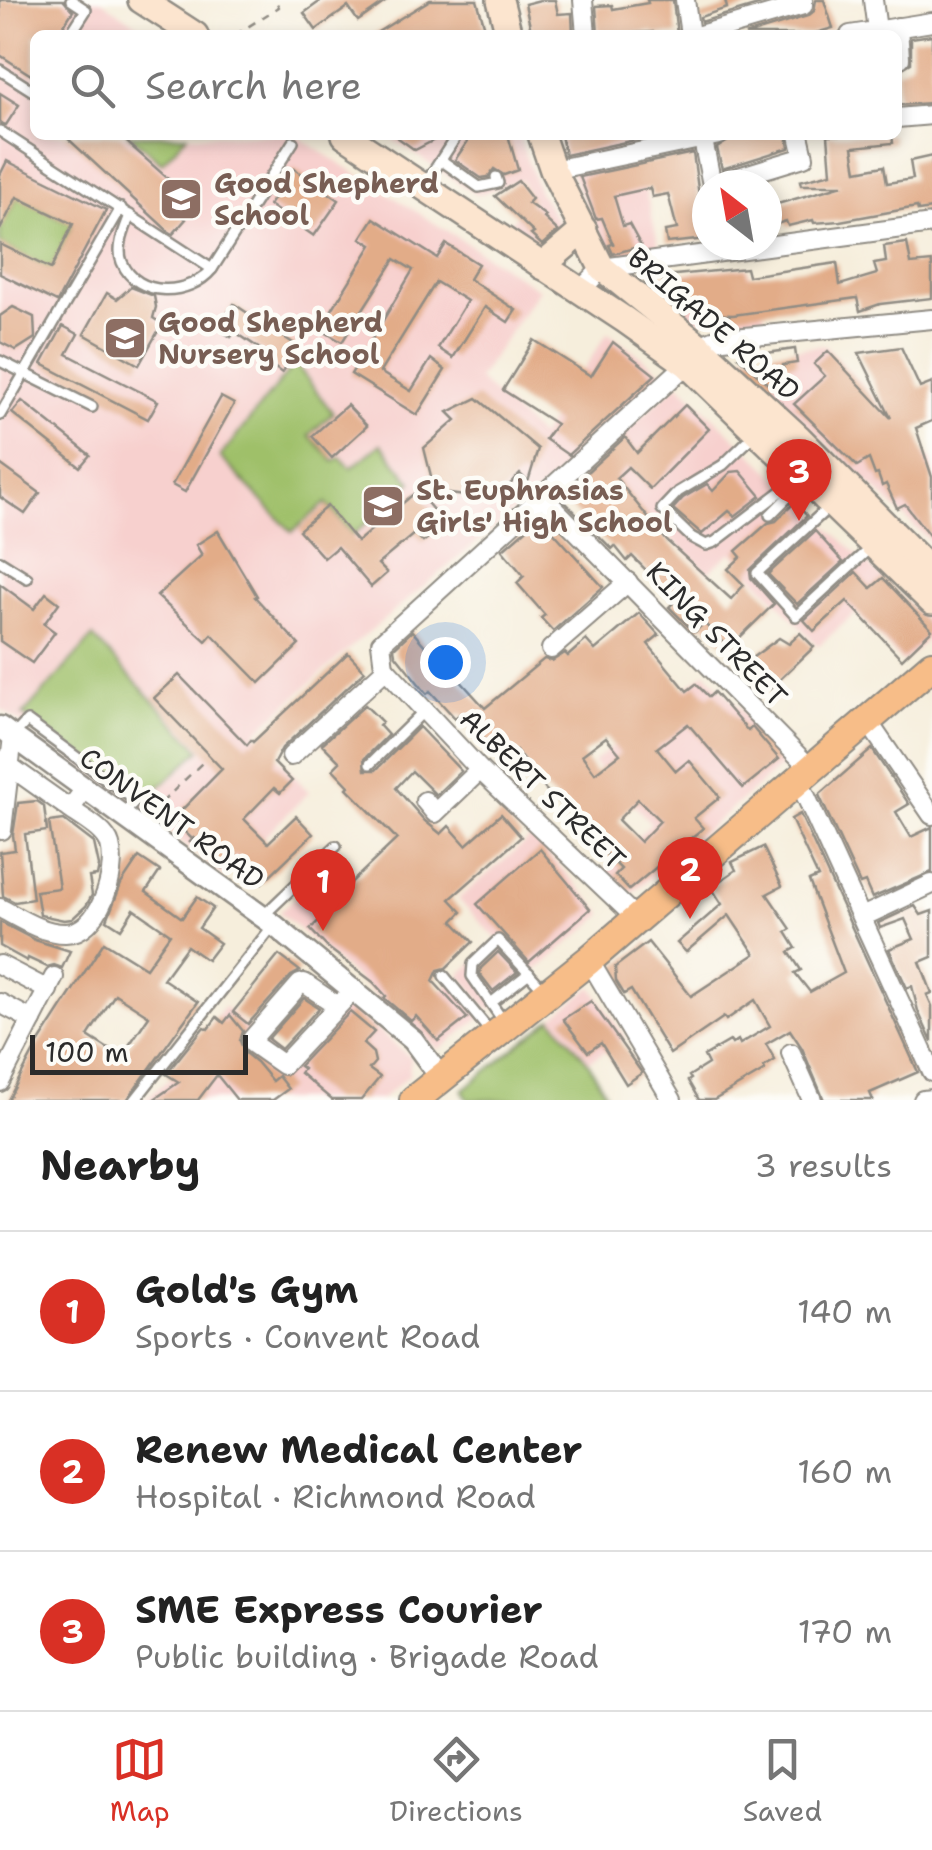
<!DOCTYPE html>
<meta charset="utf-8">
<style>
:root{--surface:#fff;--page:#f6f6f6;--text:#222;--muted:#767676;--line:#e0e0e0;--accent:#d93025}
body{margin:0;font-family:"Shantell Sans",sans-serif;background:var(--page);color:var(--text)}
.compass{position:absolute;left:692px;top:170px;width:90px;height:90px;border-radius:50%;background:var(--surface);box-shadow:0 5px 15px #0003;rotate:329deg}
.scale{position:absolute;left:30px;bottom:25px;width:218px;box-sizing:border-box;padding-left:10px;border:5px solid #2b2b2b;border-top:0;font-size:28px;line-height:35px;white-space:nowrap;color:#2b2b2b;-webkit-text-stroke:8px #fdfcf7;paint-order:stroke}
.you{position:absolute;left:445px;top:662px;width:35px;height:35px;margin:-25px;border:8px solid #fff;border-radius:50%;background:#1a73e8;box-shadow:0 0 0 15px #1a73e833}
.badge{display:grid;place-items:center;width:65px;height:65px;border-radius:50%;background:var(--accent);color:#fff;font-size:32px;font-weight:700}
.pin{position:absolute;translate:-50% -82px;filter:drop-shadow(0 2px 5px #0008)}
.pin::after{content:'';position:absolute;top:52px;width:35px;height:30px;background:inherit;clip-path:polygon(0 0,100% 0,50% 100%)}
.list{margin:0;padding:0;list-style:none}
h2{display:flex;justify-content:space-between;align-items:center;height:130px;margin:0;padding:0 40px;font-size:42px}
h2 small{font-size:32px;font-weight:400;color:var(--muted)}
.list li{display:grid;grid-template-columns:65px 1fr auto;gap:30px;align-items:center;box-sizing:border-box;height:160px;padding:0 40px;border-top:2px solid var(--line)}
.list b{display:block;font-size:38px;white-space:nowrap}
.list p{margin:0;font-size:32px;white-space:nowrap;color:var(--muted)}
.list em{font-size:32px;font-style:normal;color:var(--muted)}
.icon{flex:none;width:55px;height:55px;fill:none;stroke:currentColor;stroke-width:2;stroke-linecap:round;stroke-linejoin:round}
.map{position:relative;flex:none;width:932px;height:1100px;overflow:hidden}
.search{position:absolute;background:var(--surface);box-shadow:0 5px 15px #0003;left:30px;right:30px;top:30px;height:110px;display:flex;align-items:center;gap:25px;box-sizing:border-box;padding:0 35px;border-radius:15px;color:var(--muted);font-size:38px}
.sheet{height:610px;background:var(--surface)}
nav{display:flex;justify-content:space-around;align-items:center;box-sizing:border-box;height:140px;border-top:2px solid var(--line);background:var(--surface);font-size:28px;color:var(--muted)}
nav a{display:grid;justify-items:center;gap:5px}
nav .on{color:var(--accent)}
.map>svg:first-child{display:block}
.built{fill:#f7d0ce}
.green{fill:#9fc069;stroke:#65764a;stroke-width:2.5}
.building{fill:#e2ac88;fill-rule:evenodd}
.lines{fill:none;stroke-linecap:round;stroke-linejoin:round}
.service-casing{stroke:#908c84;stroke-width:14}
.minor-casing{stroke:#908c84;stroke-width:22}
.tertiary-casing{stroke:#908c84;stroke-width:25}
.secondary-casing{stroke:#908c84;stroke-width:30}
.primary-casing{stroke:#908c84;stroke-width:32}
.path{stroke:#908c84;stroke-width:2.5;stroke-dasharray:8 8;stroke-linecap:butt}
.service{stroke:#fff;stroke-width:9}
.minor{stroke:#fff;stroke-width:18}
.tertiary{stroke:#fff;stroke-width:20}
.secondary{stroke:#fce5cf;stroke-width:25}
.primary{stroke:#f7bd88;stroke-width:28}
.labels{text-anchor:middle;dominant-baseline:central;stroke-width:9;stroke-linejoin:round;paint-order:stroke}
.education-label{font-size:28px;font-weight:bold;fill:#785e54;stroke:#fdfcf7;text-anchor:start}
.street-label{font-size:28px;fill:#2b2b2b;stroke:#fdfcf7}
</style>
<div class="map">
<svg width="932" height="1100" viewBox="0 0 932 1100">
<rect width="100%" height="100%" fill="#fdfcf7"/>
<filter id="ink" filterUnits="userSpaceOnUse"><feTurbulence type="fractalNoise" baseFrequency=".01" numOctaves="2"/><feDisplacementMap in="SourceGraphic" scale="20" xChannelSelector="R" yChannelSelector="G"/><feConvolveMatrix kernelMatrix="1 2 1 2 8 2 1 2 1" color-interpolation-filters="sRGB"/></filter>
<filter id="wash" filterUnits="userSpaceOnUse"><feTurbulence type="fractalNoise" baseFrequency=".0048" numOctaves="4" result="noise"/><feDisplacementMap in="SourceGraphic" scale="40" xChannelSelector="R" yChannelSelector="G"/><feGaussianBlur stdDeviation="2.25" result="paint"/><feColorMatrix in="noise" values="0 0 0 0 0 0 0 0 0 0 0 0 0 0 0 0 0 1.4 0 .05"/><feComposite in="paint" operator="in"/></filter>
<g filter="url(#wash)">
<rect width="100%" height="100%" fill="#f6eedc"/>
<g class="built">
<polygon points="0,0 101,0 153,35 35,35 35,135 295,135 539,289 478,379 540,437 608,332 668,376 569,466 358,641 255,733 309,792 224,877 150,815 0,708"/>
<polygon points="386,135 518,135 539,192 564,232 546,250 510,222 533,200 520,179 477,195"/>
<polygon points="558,135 632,135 661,255 613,260 565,161"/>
<polygon points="747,267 766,319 699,320 687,313 660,286 663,275"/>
<polygon points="825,345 932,461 932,543 735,356"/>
<polygon points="678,383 932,626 932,634 903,663 856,613 818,646 732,552 708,572 591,464"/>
<polygon points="706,672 788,760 630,895 605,871 651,823 593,762"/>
<polygon points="532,837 604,914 489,1010 460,975 498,940 458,899"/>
<polygon points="316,878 435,997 453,982 482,1016 439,1050 279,912"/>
<polygon points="592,987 625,1038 588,1062 552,1018"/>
<polygon points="346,1004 411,1058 409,1075 380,1100 143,1100 174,1076 224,1006 291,1071"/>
</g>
<g class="green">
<polygon points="129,135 187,135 162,163"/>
<polygon points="17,197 73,224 51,269 0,244 0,230"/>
<polygon points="295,363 333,413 309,435 334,461 340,457 351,468 381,444 412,482 353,535 326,503 292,532 220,457"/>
<polygon points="93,637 200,750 142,803 23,715"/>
<polygon points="552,1018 588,1062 609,1100 468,1100 463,1090"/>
</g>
<g id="blocks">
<g class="building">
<polygon points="0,0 63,0 73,11 57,35 35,35 35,69 31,75 0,55"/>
<polygon points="322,0 388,0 358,21 348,7 316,30 304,13"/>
<polygon points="430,0 477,0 487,35 373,35"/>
<polygon points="540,0 555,0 558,14 572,13 573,35 532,35 525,4"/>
<polygon points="647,0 673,0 677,35 654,35 653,32 598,35 596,6 612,5 613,9 648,3"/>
<polygon points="725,0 775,0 701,22 700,17 727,8"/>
<polygon points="816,0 824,0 833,28 809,35 745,35 808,16 814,11"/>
<polygon points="932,35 932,103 897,105 897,71 911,63 911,38"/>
<polygon points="0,93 19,105 6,125 0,123"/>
<polygon points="64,135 119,135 174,184 162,198 186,219 173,234 168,231"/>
<polygon points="394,135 444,135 415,150"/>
<polygon points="472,135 508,135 518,170 504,175 494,169 488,177 481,178 455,160"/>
<polygon points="561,135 658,135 565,155"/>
<polygon points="750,135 787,135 789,148 722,169 717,148 731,139"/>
<polygon points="828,135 892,135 893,143 853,147 857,171 884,166 887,183 913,179 910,161 932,156 932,209 918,211 917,207 840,221 814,223 813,220 788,226 786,221 767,227 767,207 843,185 801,185 800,181 831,173"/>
<polygon points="693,153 701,210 707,209 707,239 667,243 665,231 677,229 668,194 652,197 650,188 614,196 623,226 629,224 641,246 613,254 609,245 613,244 602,218 596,219 580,177"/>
<polygon points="7,161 106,210 57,302 0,274 0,244 51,269 73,224 17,197 0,230 0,175"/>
<polygon points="294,169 339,200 314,236 269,205"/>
<polygon points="518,181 532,199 528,203 546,216 544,218 558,231 542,245 531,235 534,233 495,196"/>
<polygon points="374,218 437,258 446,244 478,264 469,279 516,310 508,322 485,307 453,358 438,348 467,301 436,282 380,372 411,391 431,359 445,370 417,415 351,374 413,270 395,259 342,342 320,329 372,245 361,238"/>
<polygon points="907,243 911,264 932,262 932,298 880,304 860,311 857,298 733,315 709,314 694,303 686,311 662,287 665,276 746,268 748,276 837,263 840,285 877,274 874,264 886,262 884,246"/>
<polygon points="131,287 154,296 156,307 153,318 162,324 139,365 84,334 107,293 117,299"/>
<polygon points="234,304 299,347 282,373 268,363 272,357 235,332 231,337 217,328"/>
<polygon points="13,307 34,317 35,338 16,350 0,342 0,316"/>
<polygon points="63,326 78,334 67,354 158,401 148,419 42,364"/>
<polygon points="534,340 591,376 613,342 655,375 568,455 545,439 556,424 503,390"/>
<polygon points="901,347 920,388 932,383 932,421 916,428 932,477 932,539 905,504 897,508 886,484 882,486 878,474 875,475 869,459 857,466 794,404 825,376 814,364 828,351 891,418 859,353"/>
<polygon points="795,349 797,363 783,365 784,376 769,385 739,357"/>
<polygon points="221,397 234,404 185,492 172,485"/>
<polygon points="477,398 538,449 528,482 520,474 495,500 435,492 424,448 456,420 448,412"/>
<polygon points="22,401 90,455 80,467 12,413"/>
<polygon points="347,405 367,426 332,458 312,436"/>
<polygon points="685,405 709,429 650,489 628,467 616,478 667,541 731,599 744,585 728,569 741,557 736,551 768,523 776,521 795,502 807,516 750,570 751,578 774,604 729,648 704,623 695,632 692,630 669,607 676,600 632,556 627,561 615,546 612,549 560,497 625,437 637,453"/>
<polygon points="0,464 40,493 25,514 0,497"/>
<polygon points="740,471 761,496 735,516 729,511 702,534 673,509 683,498 707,484 713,491 731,472"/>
<polygon points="417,491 445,524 423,542 415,533 378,564 387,573 371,587 337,547 324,558 299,530 327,506 357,542"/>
<polygon points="540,517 603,587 553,631 541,618 545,615 517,583 524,576 502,550"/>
<polygon points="218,531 257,596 255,597 299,645 260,683 212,634 206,641 157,596 202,555 196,545"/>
<polygon points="815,531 843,562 797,604 768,574"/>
<polygon points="856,572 871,588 883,578 932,630 902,659 847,601 814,631 804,620"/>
<polygon points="0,584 34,609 46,593 59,603 44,624 55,632 32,663 0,641"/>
<path d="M639,613L659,635L648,644L687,691L696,684L709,697L714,692L748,731L752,727L779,759L743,788L688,724L657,748L676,771L689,760L720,797L694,818L703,828L629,890L615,875L621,869L579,827L582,823L546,790L516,751L504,762L461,713L455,718L430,691L427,694L395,654L394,648L412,631L453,678L456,676L485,708L544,659L552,661L565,653L568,656L586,640L595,650ZM606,737L620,754L595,773L582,755ZM638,799L660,821L640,842L618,820Z"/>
<polygon points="800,633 814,647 770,689 745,663 779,638 789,644"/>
<polygon points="348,653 365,671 282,748 274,763 292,781 280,793 274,788 244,819 268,843 296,816 313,834 262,883 236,855 223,868 172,820 222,769 154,698 179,675 247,745 251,740 253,742"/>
<polygon points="365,705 382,722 379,725 388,735 364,759 365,770 376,770 419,727 461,771 436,795 412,771 396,788 425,821 441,834 449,826 466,845 501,814 521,837 450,899 462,912 453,921 473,942 446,968 438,970 433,981 467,1018 438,1041 416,1016 411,1021 384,998 386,996 373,982 327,947 310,929 343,898 339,894 397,839 347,788 349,786 333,769 340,762 322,744"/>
<polygon points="872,749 909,804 896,812 911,837 932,827 932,872 872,898 865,882 860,884 819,795"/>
<polygon points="37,801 44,806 47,831 25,834 33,899 15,902 3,896 0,852 15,850 13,835 18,803"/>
<polygon points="800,814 918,1072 870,1093 873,1100 824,1100 802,1048 790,1030 766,1044 775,1060 764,1067 765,1070 714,1100 699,1100 688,1081 691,1079 689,1076 708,1064 704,1056 730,1041 732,1044 738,1040 740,1044 770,1026 755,1000 726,1020 724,1017 670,1054 631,990 624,994 616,981 615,967 648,942 691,996 755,954 729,915 686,952 677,943 722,904 711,887 736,870 732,862 763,847 782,886 767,894 791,929 786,932 796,948 789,952 801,970 795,973 810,992 844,973 809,881 818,877 791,819"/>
<polygon points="64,820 94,843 99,866 97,876 89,877 92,895 86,906 72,919 64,920 40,915 36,891 59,888 49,822"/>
<polygon points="540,849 590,909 529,962 477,904"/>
<path d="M139,857L160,871L146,892L182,918L197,897L213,908L199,928L220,943L207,960L187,946L163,979L198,1002L127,1100H8L38,1044L104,942L146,968L170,934L134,909L121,929L107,920L121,884ZM115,994L149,1016L121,1057L88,1036Z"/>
<polygon points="915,906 921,915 932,911 932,957 920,962 932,993 927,995 932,1006 932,1042 918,1011 912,986 907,988 889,949 914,939 905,919 880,928 878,923"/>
<polygon points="0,922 35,940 70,951 62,968 54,965 47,967 28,958 27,961 0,946"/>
<polygon points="498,952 517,972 493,991 480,974 481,968"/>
<polygon points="279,955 300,971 291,976 248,1024 233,1012"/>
<polygon points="304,998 319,1008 281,1049 268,1039"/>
<polygon points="591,1001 642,1073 626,1084 601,1043 588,1052 563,1019"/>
<polygon points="350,1012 374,1032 363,1044 373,1053 375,1062 369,1069 380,1077 361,1100 332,1100 300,1073 303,1069 299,1066"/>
<polygon points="230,1015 243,1031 240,1041 245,1053 256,1062 272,1081 278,1076 288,1089 273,1100 237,1100 217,1075 198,1100 153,1100 179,1082 166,1074 204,1027 208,1029 217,1017 224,1023"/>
</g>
</g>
</g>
<g filter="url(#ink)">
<use href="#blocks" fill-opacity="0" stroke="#908c84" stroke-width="2.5"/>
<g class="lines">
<g class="service-casing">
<g id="service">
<polyline points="70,35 86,10 71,0"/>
<polyline points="0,70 33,91 35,88"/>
<polyline points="0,131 212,269 293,142"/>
<polyline points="441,160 479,187 498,183 496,177"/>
<polyline points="426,183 457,135"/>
<path d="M130,215C125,229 116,247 122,262C137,299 190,296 212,269"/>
<polyline points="0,361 92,407"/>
<polyline points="0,415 121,208"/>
<polyline points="755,434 723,465 678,492 662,509 691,537 706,545 715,542 800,477"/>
<polyline points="830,506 757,573 796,616 871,547"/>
<polyline points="770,515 804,481"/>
<polyline points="0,561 27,578"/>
<polyline points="13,736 27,721 135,800 124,815"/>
<polyline points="370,764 425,710"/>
<polyline points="263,916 336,846"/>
<polyline points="444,976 493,1035"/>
<polyline points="491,1003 529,973"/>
<polyline points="506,1025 472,976 473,964 498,940 544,990"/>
<polyline points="135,1100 272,927"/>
</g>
</g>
<g class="minor-casing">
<g id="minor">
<polyline points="583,0 586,35"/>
<polyline points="685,0 690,35"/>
<polyline points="873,0 877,30"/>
<polyline points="700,35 803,5 803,0"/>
<polyline points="850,35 932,22"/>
<polyline points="897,59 900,58 898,27"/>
<polyline points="897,118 932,115"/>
<polyline points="702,135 712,185"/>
<polyline points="553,170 719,135"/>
<polyline points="712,185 804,157 799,135"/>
<polyline points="581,290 602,268 932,224"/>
<polyline points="699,346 713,340 932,319"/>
<polyline points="542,496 810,768"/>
<polyline points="551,649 628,582"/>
<polyline points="867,720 932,815"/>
<polyline points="291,756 386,669"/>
<polyline points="1,760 70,809"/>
<polyline points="798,779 932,1072"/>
<polyline points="425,801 435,813 480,770"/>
<polyline points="2,830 13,736"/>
<path d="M0,908C21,919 41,933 65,933C99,934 118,873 110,845C106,830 82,818 70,809L85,789"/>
<polyline points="862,917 932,884"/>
<polyline points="636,918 480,770 384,667 381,643 687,364"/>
<polyline points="589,960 672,1100"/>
<polyline points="0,965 48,990"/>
<polyline points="0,1003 32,1020"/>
<polyline points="338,1006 304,983 300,984 252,1039 253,1044 283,1065 354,989"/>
<polyline points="791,1053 812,1100"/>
<polyline points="0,1082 54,977"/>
<polyline points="923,1100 932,1099"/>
</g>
</g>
<g class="tertiary-casing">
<polyline id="tertiary" points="0,727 274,925 413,1040 441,1078"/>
</g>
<g class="secondary-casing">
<g id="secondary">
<polyline points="141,0 195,35"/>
<polyline points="500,0 509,35"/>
<polyline points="345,135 625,320 687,364 932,602"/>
<polyline points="541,135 553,170 602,268 699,346 799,438 932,572"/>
<polyline points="542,266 584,230"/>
</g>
</g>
<g class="primary-casing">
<polyline id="primary" points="414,1100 589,960 932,665"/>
</g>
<g class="path">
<polyline points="235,35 279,7 275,0"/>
<polyline points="150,814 205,760"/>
<polyline points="189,843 200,831"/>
</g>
<use href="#service" class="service"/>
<use href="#minor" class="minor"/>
<use href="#tertiary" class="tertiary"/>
<use href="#secondary" class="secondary"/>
<use href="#primary" class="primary"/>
</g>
</g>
<defs>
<g id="school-square" transform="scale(2.25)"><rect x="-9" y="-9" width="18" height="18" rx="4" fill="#8d6e63" stroke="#fdfcf7"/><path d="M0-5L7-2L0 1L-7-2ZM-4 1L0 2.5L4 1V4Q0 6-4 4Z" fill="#fff"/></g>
</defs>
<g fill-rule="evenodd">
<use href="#school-square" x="181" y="199"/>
<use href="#school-square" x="125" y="338"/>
<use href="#school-square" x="383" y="506"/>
</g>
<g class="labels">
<g class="education-label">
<text x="214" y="183">Good Shepherd<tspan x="214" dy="32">School</tspan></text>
<text x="158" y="322">Good Shepherd<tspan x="158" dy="32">Nursery School</tspan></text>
<text x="416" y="490">St. Euphrasias<tspan x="416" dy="32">Girls' High School</tspan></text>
</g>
<g class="street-label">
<text transform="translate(714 324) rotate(41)">BRIGADE ROAD</text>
<text transform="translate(717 634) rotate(46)">KING STREET</text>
<text transform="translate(543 789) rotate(44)">ALBERT STREET</text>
<text transform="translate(172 818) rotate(36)">CONVENT ROAD</text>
</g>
</g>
</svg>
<svg class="compass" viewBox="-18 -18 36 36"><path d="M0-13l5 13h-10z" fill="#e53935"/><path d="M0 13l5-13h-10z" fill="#767676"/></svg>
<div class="scale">100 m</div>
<div class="you"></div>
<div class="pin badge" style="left:323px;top:931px">1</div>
<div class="pin badge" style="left:690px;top:919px">2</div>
<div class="pin badge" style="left:799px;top:521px">3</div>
<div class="search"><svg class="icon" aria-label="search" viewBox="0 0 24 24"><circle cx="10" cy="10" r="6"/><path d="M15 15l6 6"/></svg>Search here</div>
</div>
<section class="sheet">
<h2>Nearby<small>3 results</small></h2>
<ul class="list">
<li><span class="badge">1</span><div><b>Gold's Gym</b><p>Sports · Convent Road</p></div><em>140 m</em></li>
<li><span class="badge">2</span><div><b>Renew Medical Center</b><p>Hospital · Richmond Road</p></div><em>160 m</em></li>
<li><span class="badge">3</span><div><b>SME Express Courier</b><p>Public building · Brigade Road</p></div><em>170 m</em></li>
</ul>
</section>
<nav>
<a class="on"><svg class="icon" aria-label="map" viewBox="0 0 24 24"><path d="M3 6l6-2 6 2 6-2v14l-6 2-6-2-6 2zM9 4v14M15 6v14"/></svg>Map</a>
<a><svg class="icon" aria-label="directions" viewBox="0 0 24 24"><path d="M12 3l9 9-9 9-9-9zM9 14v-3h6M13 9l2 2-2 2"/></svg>Directions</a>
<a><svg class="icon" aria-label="saved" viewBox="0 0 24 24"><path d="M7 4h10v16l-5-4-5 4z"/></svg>Saved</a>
</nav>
